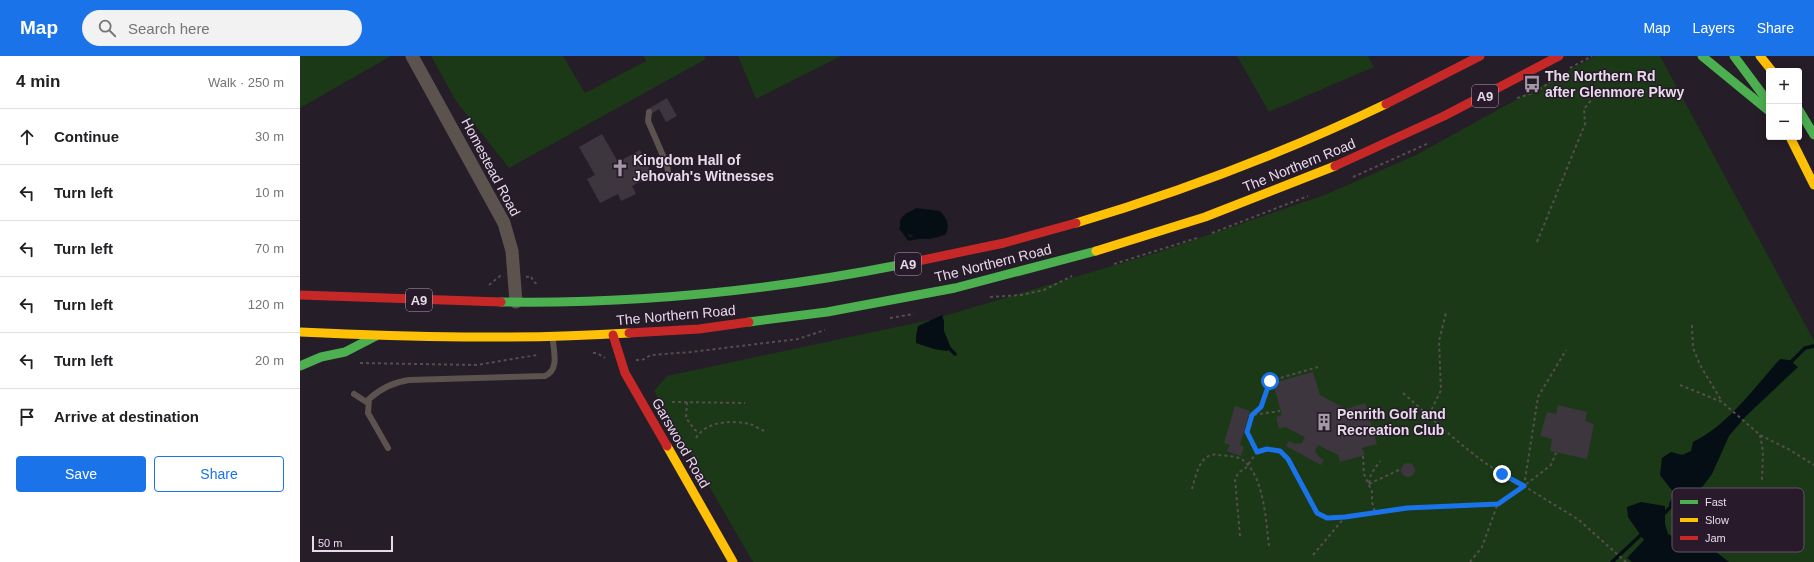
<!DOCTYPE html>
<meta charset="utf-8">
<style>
:root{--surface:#fff;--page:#f2f2f2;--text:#202124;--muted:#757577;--line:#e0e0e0;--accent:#1a73e8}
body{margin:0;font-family:Arial,sans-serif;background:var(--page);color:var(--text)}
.controls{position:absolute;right:12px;top:12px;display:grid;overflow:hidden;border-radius:4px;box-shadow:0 2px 10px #0003}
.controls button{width:36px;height:36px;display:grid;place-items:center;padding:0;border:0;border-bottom:1px solid var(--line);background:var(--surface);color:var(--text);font:20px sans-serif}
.scale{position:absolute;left:12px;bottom:10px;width:81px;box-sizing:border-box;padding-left:4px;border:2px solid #e6dce8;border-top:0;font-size:11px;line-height:14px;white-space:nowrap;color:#e6dce8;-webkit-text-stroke:3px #28192b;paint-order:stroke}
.stop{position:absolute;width:12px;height:12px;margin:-9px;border:3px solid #1a73e8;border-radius:50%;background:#fff}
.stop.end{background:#1a73e8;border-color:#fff;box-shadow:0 1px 4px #0008}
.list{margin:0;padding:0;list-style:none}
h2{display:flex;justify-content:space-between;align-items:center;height:52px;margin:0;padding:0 16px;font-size:17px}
h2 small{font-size:13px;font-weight:400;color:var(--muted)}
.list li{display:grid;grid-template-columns:26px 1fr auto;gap:12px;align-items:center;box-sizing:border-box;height:56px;padding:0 16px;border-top:1px solid var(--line)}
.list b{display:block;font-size:15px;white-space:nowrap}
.list em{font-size:13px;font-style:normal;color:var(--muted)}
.actions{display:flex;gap:8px;padding:12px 16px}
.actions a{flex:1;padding:9px 0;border:1px solid var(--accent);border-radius:4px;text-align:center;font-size:14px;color:var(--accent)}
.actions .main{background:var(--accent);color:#fff}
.icon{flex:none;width:22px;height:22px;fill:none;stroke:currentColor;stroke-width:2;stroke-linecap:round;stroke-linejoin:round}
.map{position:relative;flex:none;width:1514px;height:506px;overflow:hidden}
header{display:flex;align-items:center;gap:24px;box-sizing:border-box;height:56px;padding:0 20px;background:var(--accent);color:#fff}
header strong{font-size:19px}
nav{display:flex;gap:22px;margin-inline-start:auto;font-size:14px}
.search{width:280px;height:36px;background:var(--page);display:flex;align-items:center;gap:10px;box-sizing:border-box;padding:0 14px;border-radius:22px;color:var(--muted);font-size:15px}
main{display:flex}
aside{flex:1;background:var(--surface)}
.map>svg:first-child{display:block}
.green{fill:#1b3917}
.water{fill:#050e14}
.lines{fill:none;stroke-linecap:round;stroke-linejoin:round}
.stream{stroke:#050e14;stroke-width:3.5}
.building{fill:#3d363f}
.path{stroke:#554e4d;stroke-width:2;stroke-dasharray:3 3;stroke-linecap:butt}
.lane{stroke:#5c534f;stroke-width:6}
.street{stroke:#5c534f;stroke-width:13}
.fast{stroke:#4caf50;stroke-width:9}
.slow{stroke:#ffc107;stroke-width:9}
.jam{stroke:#c62828;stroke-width:9}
.route{stroke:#1a73e8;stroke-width:5}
.labels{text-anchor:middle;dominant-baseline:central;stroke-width:3;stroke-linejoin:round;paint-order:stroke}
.shield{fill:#28192b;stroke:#ada2af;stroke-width:1}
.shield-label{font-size:13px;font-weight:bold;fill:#e6dce8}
.poi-label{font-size:14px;font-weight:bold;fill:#e6dce8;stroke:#28192b;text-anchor:start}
.street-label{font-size:14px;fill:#e6dce8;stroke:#28192b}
.key{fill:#28192b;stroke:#615464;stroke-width:1}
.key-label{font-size:11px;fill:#e6dce8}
</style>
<header>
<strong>Map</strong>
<div class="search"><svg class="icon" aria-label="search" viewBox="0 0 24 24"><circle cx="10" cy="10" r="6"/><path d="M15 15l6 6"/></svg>Search here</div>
<nav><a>Map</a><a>Layers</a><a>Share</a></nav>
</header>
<main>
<aside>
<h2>4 min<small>Walk · 250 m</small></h2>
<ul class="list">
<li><svg class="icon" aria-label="ahead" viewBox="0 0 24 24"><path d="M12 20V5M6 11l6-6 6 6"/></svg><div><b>Continue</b></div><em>30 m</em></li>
<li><svg class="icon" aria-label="left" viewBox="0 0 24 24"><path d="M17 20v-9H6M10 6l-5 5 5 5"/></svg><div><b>Turn left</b></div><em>10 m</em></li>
<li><svg class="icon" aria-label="left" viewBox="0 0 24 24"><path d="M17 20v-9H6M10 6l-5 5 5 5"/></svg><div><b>Turn left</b></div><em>70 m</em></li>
<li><svg class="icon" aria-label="left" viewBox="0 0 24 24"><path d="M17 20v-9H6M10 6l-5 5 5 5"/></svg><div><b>Turn left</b></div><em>120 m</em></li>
<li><svg class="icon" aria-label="left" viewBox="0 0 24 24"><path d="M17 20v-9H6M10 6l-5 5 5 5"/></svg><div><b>Turn left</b></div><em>20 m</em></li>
<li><svg class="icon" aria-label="arrive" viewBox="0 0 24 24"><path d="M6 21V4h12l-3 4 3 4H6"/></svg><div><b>Arrive at destination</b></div></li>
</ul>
<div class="actions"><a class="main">Save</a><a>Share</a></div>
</aside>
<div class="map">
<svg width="1514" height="506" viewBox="0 0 1514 506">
<rect width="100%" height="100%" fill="#251d27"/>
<g class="green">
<polygon points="0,0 91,0 0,52"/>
<polygon points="131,0 263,0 285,37 346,5 344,0 404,0 406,3 209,112 156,45"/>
<polygon points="438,0 541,0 456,43"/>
<polygon points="937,0 1068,0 1074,11 969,56"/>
<polygon points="1295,0 1360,0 1514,285 1514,506 453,506 354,335 367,320 634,263 859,196 1027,138 1116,99"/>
</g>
<g class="water">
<path d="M616,152L640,155C647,163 650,168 646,178C627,186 620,184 602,175C596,161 604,159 616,152Z"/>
<polygon points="642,259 644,265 644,275 651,292 647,295 634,293 616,287 616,280 618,270"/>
<path d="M1480,303L1489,304L1498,311L1446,360L1429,380L1412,418L1388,450L1373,454L1369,448L1374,437L1360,419L1362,402L1371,396L1382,399L1391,395L1393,386C1428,369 1454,332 1480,303Z"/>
<polygon points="1341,446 1365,450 1365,468 1368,478 1382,485 1411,492 1429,506 1332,506 1327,502 1344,484 1328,461 1327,451"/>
</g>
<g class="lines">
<g class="stream">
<polyline points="601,172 609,183 620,181"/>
<polyline points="647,290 655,298"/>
<polyline points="1488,309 1505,292 1514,290"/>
<polyline points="1362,460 1374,447"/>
<polyline points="1312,506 1344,476"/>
</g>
</g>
<g class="building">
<polygon points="367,42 377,60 366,66 359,53 351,58 348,53"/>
<polygon points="302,78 318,106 340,94 353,119 332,130 336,138 321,145 318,138 300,147 287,123 295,119 279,91"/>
<polygon points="1013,316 1020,339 1046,353 1065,347 1077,388 1062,392 1065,399 1040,406 1038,399 1018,389 1015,394 1019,401 1024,404 1021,409 986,390 989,385 995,388 1002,387 1005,381 985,371 979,373 976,361 982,359 973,327"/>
<polygon points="1258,349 1287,356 1285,365 1294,368 1287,403 1250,395 1252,383 1240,380 1247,356 1256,358"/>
<polygon points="935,350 950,355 940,389 944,391 941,400 927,395 930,389 924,387"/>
<circle cx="1108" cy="414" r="7"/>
</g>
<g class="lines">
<g class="path">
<polyline points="1270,12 1292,0"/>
<polyline points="1217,42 1236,36 1260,19"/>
<polyline points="1053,121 1129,87"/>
<polyline points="912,177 1008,140"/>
<polyline points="1237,186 1285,68 1284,53 1296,38"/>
<polyline points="814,208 900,181"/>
<polyline points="226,221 231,220 233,225 238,229"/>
<polyline points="189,229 200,220 204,221"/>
<polyline points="690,241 721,239 744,234 772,220"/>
<polyline points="590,262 614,258"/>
<polyline points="1392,269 1393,292 1400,309 1421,344"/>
<polyline points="293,297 297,297 305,302"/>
<polyline points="336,304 342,304 351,299 391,296 498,283 525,274"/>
<polyline points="60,307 177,309 237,299"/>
<polyline points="1380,329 1422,346 1460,379 1490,394 1514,409"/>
<path d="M1103,337C1141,370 1178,408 1224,430L1251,409L1256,397"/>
<polyline points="372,346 445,347"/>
<polyline points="387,346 386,362 395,374 399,376"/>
<polyline points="1129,359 1141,334 1139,285 1146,257"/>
<polyline points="949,360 952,359 961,351 970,325 1018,311"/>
<polyline points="1460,379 1463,395 1462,425"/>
<path d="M396,382C406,365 432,364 450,368C455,370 461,374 467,376"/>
<polyline points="957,396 947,375 952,359 980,355"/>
<polyline points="1063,400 1064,418 1072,436 1072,446 1075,456"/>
<polyline points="1069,427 1071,418 1080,405"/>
<polyline points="1069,428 1101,413"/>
<polyline points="1224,430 1238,341 1266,294"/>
<path d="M892,433C896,419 900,395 919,399C926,400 938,400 943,404C964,420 966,466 969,490"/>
<polyline points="940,480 935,423 939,416 945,413 957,396 967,393 980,395 988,403 1017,457 1027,462 1045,461 1107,452 1198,447 1224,430 1279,464 1326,506"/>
<polyline points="1013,499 1045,461"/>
<polyline points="1170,506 1182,491 1198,447"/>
</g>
<g class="lane">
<polyline points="349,56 348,65 367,109 369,123"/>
<polyline points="54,338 68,347"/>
<path d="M88,392L68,357L69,343C80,333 95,326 109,324L245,320C259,314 254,297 253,285"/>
</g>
<polyline class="street" points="112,0 204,167 212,195 216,246"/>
<g class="fast">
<polyline points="1402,0 1469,55"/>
<polyline points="1434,0 1469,47"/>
<polyline points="1499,54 1514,79"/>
<path d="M201,246C335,248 468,235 599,209"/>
<polyline points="449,266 527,256 655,232 796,195"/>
<polyline points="0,310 21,301 45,296 76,280"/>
</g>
<g class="slow">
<polyline points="1460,0 1472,15"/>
<polyline points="1490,81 1514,129"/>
<path d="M776,167C883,135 986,96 1086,48"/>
<polyline points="796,195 905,161 1035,110"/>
<path d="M0,276C110,281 219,284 329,277"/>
<polyline points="367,390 433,506"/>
</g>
<g class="jam">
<polyline points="1086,48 1180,0"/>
<polyline points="1035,110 1144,60 1259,0"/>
<polyline points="599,209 704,187 776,167"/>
<polyline points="0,239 201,246"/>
<polyline points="329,277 399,273 449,266"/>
<polyline points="313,279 325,317 367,390"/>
</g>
</g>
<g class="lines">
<polyline class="route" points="970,325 961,351 952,359 947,376 957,396 967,393 980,395 988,403 1017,457 1027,462 1045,461 1107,452 1198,448 1224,430 1202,418"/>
</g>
<defs>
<g id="bus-bare" transform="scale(1.38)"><path d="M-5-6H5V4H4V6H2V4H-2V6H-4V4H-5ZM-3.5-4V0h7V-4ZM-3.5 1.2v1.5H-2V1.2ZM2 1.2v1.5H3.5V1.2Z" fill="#a299a4" stroke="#28192b" stroke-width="2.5" paint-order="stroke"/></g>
<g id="church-bare" transform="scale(1.38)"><path d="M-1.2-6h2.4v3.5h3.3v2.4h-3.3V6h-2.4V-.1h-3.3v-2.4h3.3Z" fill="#a299a4" stroke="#28192b" stroke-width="2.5" paint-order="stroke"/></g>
<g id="building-bare" transform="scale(1.38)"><path d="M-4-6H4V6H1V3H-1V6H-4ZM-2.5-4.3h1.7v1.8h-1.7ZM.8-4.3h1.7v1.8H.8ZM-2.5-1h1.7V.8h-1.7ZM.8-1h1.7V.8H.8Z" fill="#a299a4" stroke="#28192b" stroke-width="2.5" paint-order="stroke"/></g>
</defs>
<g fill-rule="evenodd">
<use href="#bus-bare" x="1232" y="28"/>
<use href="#church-bare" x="320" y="112"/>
<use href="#building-bare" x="1024" y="366"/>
</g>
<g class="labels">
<g class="shield">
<rect x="1172" y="29" width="26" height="22" rx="3"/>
<rect x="595" y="197" width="26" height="22" rx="3"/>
<rect x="106" y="233" width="26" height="22" rx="3"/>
</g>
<g class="shield-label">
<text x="1185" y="40">A9</text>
<text x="608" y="208">A9</text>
<text x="119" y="244">A9</text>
</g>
<g class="poi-label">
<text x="1245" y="20">The Northern Rd<tspan x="1245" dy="16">after Glenmore Pkwy</tspan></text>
<text x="333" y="104">Kingdom Hall of<tspan x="333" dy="16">Jehovah's Witnesses</tspan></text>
<text x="1037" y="358">Penrith Golf and<tspan x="1037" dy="16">Recreation Club</tspan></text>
</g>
<g class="street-label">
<text transform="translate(999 109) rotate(-22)">The Northern Road</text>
<text transform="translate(191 111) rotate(62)">Homestead Road</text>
<text transform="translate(693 207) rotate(-14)">The Northern Road</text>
<text transform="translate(376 259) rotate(-5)">The Northern Road</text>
<text transform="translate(381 387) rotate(60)">Garswood Road</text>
</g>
</g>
<rect x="1372" y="432" width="132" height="64" rx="6" class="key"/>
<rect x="1380" y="444" width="18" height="4" fill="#4caf50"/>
<rect x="1380" y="462" width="18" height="4" fill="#ffc107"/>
<rect x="1380" y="480" width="18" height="4" fill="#c62828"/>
<g class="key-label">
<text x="1405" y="450">Fast</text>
<text x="1405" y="468">Slow</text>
<text x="1405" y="486">Jam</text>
</g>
</svg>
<div class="controls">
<button>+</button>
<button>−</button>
</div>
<div class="scale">50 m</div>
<div class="stop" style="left:970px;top:325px"></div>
<div class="stop end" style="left:1202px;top:418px"></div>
</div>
</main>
